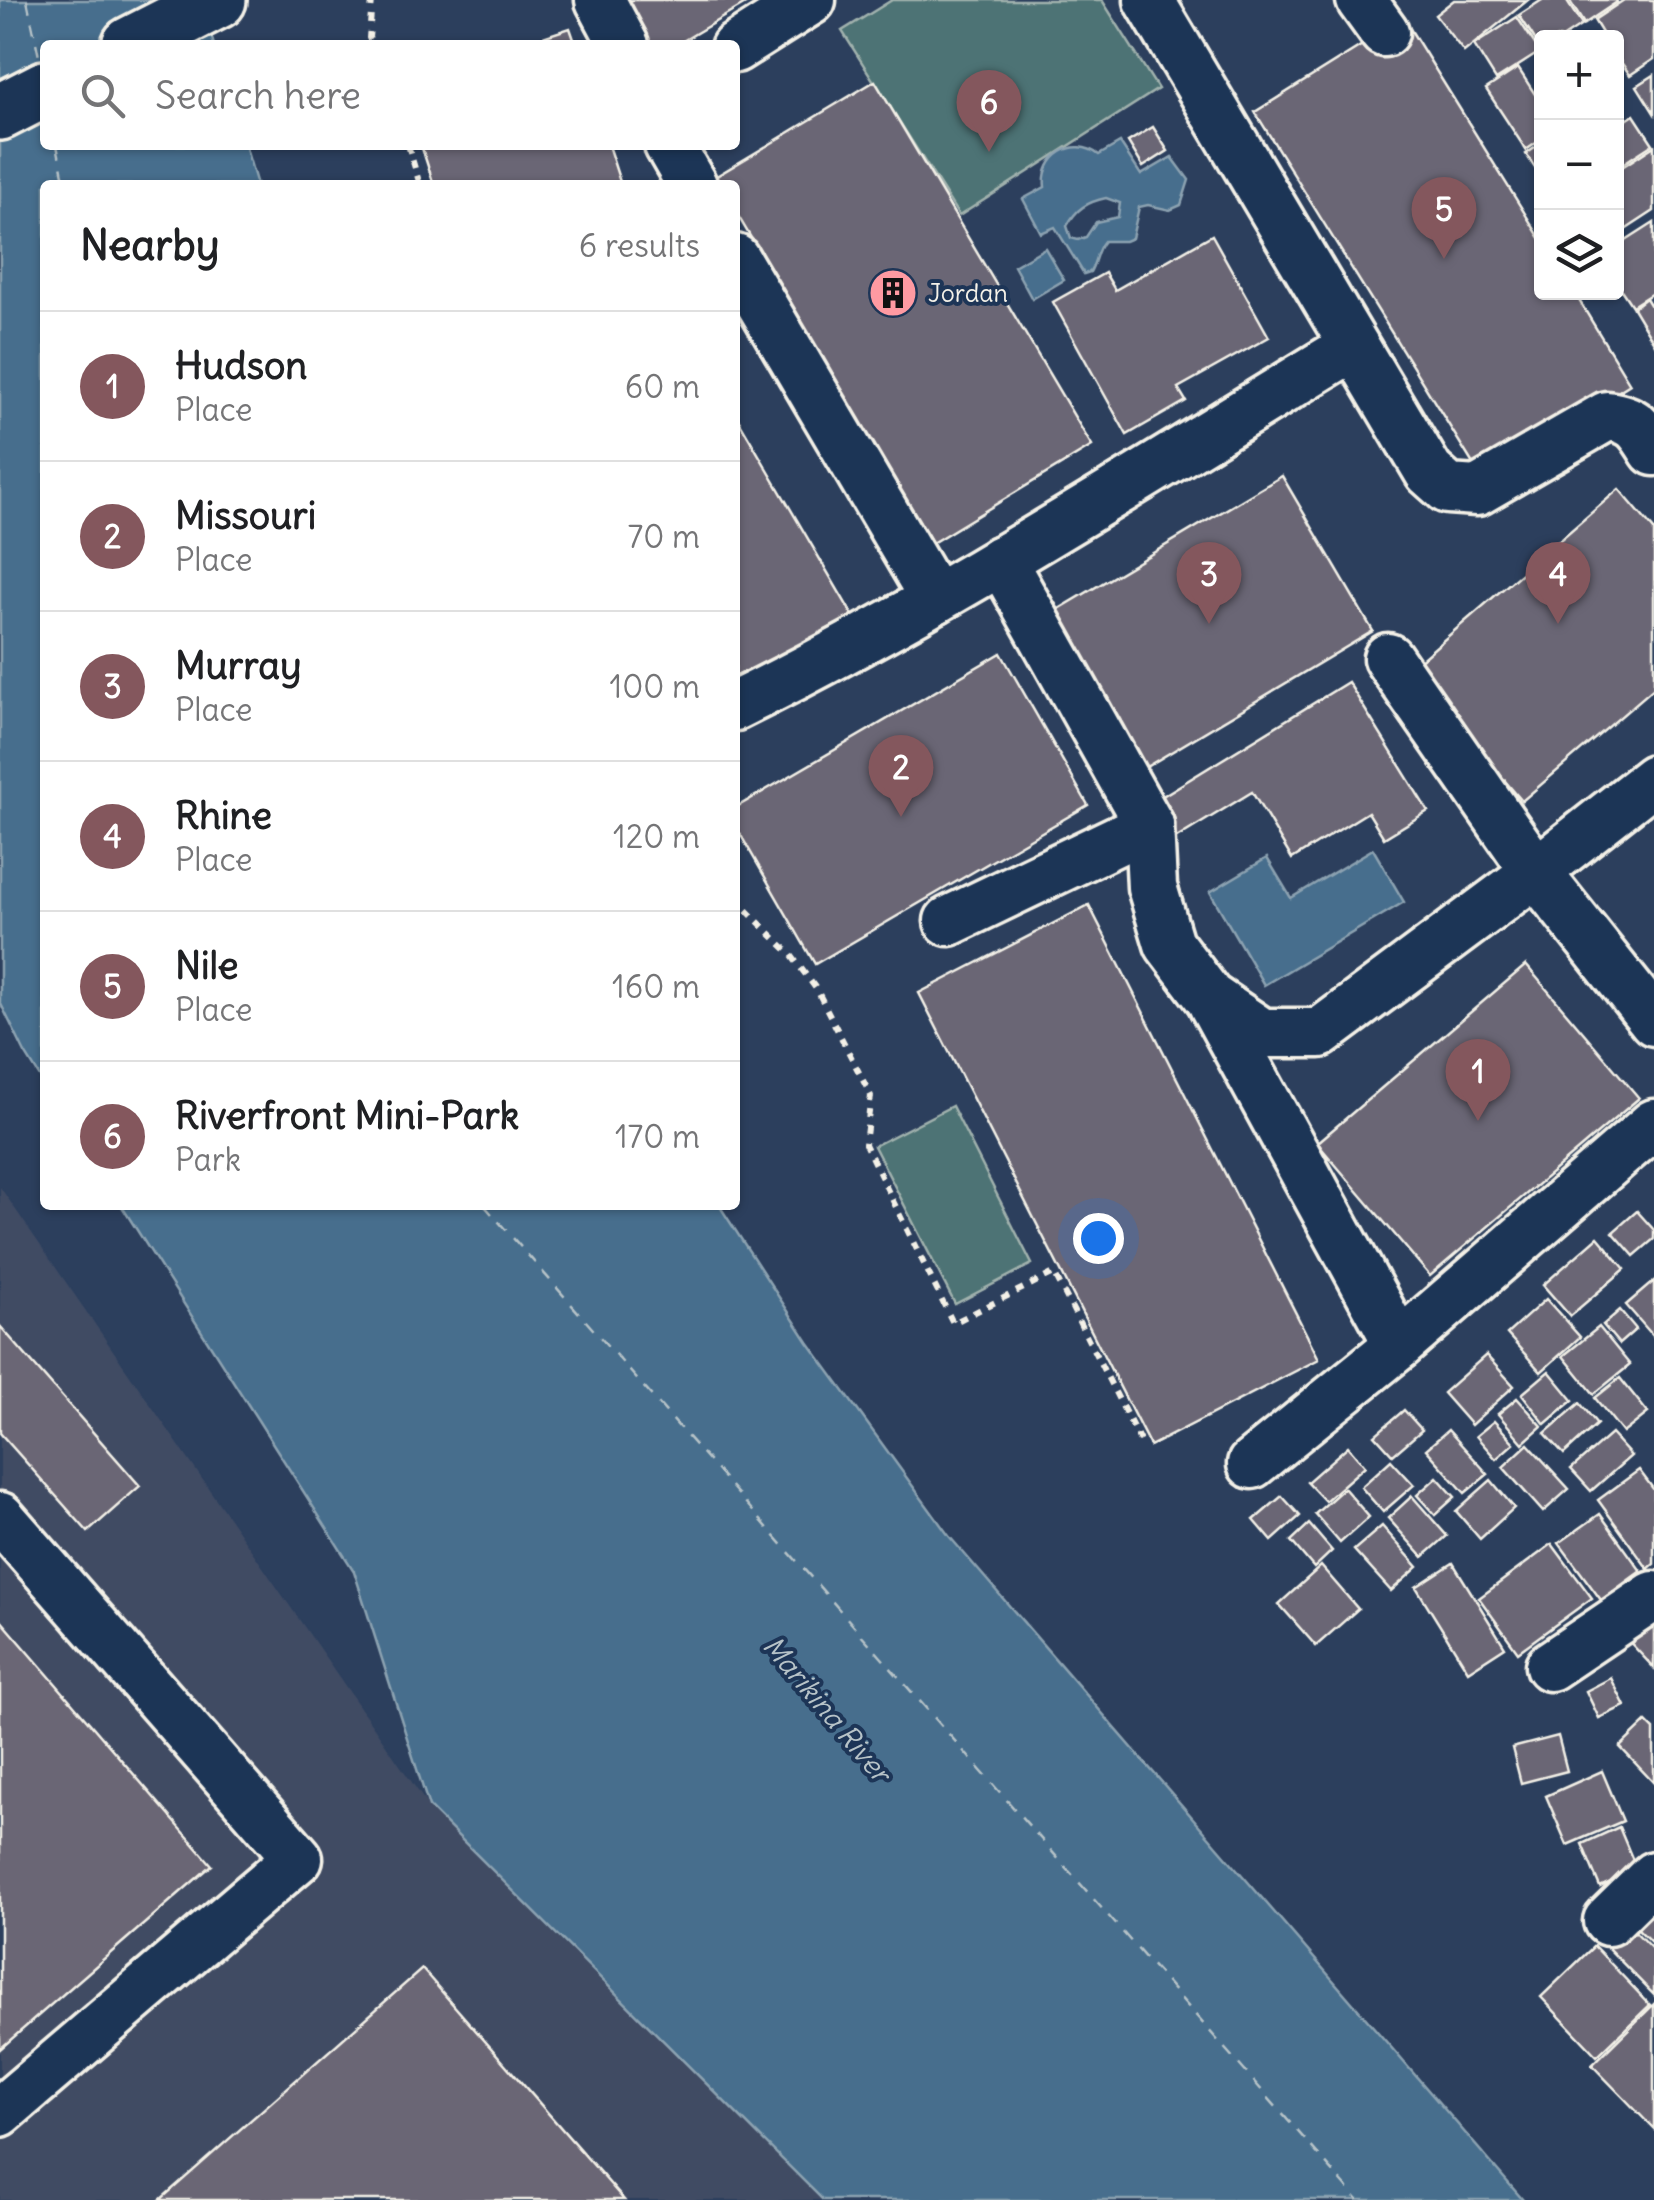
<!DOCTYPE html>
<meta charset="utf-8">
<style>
:root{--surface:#fff;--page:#f2f2f2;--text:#202124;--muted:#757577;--line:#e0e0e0;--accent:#84575d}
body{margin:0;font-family:Delius,sans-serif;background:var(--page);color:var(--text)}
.controls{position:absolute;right:30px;top:30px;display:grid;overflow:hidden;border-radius:10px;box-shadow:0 2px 8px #0004}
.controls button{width:90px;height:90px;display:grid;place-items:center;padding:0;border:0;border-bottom:2px solid var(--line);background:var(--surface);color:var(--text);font:50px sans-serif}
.you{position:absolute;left:1098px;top:1238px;width:35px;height:35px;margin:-25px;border:8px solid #fff;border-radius:50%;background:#1a73e8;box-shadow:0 0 0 15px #1a73e833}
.badge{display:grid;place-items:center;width:65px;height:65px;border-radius:50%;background:var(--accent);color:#fff;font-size:32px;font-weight:700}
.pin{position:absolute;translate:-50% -82px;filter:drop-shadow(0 2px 5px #0008)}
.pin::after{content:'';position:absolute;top:52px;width:35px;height:30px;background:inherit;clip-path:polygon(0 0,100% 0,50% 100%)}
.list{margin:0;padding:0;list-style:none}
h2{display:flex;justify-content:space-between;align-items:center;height:130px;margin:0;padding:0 40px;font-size:42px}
h2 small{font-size:32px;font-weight:400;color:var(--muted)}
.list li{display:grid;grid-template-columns:65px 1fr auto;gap:30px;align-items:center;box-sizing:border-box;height:150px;padding:0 40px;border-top:2px solid var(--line)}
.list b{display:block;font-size:38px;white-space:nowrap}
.list p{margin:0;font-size:32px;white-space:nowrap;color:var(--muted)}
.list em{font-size:32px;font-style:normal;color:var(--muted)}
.icon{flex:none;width:55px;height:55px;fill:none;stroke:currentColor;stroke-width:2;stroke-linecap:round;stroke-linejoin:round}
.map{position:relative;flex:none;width:1654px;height:2200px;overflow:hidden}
.search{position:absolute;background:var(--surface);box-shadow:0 2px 8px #0004;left:40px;top:40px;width:700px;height:110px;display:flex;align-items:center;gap:25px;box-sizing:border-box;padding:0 35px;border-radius:10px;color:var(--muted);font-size:38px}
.panel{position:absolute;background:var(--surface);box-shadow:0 2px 8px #0004;left:40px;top:180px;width:700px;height:1030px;border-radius:10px}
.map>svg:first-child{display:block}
.built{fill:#3f4b64}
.green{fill:#4e7374;stroke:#a1b2ae;stroke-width:2.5}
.water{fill:#466e8d;stroke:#8ca2b1;stroke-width:2.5;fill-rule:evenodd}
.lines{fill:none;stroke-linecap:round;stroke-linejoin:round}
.ferry{stroke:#b7c3c8;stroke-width:2.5;stroke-dasharray:12 10;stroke-linecap:butt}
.building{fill:#6a6675;stroke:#f4f1e8;stroke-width:2.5}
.minor-casing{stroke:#f4f1e8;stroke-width:55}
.major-casing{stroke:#f4f1e8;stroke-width:62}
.path{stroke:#f4f1e8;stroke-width:6;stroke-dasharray:8 8;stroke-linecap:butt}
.minor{stroke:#1d3557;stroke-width:48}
.major{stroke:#1d3557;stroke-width:55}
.labels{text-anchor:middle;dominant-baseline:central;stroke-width:8;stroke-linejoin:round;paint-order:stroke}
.poi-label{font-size:25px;fill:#f4f1e8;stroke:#1d3557;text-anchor:start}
.water-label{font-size:28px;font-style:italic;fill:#b7c3c8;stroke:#1d3557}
</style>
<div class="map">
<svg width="1654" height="2200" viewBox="0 0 1654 2200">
<rect width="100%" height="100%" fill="#2c3f5d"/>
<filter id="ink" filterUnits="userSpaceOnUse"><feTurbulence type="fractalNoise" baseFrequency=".01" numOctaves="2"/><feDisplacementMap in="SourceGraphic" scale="20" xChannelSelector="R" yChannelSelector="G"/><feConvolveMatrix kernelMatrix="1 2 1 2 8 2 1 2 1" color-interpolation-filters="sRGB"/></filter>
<g filter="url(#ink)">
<polygon class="built" points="0,1187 429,1807 823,2200 0,2200"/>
<g class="green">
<polygon points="892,0 1102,0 1158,89 959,216 842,31"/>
<polygon points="952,1106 1032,1264 955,1304 874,1146"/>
</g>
<g class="water">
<polygon points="0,0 200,0 214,45 45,45 45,145 245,145 257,185 45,185 45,1085 25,1053 0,1002"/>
<path d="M1120,143L1141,175L1172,157L1189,180L1181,205L1170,210L1148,205L1139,207L1132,238L1125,241H1104C1096,250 1096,262 1090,272L1084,274L1055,227L1041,233L1023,199L1045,187C1041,156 1074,135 1099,155ZM1106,198L1120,203L1118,217L1096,222L1086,237L1078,240L1071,238L1067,226C1076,209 1087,202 1106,198Z"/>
<polygon points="1045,248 1064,280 1032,299 1014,266"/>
<polygon points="1373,849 1404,902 1264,985 1210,892 1267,858 1291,898"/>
<polygon points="121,1205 719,1205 808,1342 949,1536 1523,2200 823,2200 429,1807 354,1571"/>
</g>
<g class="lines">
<g class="ferry">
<polyline points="27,0 41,66"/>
<polyline points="57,145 65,185"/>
<polyline points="484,1205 1358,2200"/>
</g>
</g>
<g class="building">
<polygon points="612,0 752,0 676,45 639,45"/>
<polygon points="1454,0 1528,0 1464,52 1435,15"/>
<polygon points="1542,0 1566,0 1582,25 1562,38 1542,38 1542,50 1519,15"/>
<polygon points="1569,0 1616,0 1617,2 1584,24"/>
<polygon points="1624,0 1654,0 1654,59 1630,75 1616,55 1616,38 1605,38 1594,20"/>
<polygon points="1517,17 1540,52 1496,80 1474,45"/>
<polygon points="1404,19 1542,241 1542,292 1574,292 1630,384 1481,477 1255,112"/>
<polygon points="570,28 576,45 519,45"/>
<polygon points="1518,68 1542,105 1542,139 1526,150 1486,89"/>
<polygon points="1654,75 1654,113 1637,86"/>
<polygon points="875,81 1092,446 932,543 735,211 735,185 720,185 715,177"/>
<polygon points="1634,115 1653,144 1616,168 1616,127"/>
<polygon points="1153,127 1168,151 1143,167 1128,142"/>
<polygon points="1542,143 1542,179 1526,154"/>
<polygon points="421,145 608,145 621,185 434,185"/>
<polygon points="1654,146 1654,211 1616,236 1616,171"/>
<polygon points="1654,223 1654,292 1632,306 1616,282 1616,243 1618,246"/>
<polygon points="1212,235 1269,337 1178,388 1186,401 1127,435 1053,302 1105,273 1115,290"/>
<polygon points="1646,298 1654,311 1654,343 1633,308"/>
<polygon points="735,414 859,626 735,700"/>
<polygon points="1282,476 1373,631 1136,773 1044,618"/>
<polygon points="1619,489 1654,530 1654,688 1522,801 1410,669"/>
<polygon points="1001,653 1088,805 815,964 735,825 735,808"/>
<polygon points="1348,682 1428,811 1384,838 1368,812 1292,859 1252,792 1170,842 1148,805"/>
<polygon points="1089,905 1319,1359 1150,1446 919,993"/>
<polygon points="1526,965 1639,1098 1430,1276 1317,1143"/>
<polygon points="1637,1211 1654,1230 1654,1239 1634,1256 1613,1232"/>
<polygon points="1598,1237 1625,1269 1570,1316 1543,1285"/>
<polygon points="1654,1281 1654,1337 1626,1305"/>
<polygon points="1546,1299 1580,1337 1541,1372 1507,1334"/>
<polygon points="1620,1310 1636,1329 1619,1344 1603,1325"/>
<polygon points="0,1326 140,1486 88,1532 0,1433"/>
<polygon points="1599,1327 1630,1365 1594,1394 1563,1356"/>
<polygon points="1486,1355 1514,1386 1471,1425 1443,1393"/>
<polygon points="1549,1371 1573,1400 1545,1424 1522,1394"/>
<polygon points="1620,1378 1648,1413 1623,1433 1595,1398"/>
<polygon points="1517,1398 1542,1426 1523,1443 1498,1414"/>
<polygon points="1580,1403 1597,1424 1564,1454 1545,1433"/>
<polygon points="1404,1410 1422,1430 1393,1455 1375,1435"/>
<polygon points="1494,1421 1514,1443 1496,1459 1476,1436"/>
<polygon points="1448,1430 1488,1474 1465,1493 1426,1449"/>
<polygon points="1611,1434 1631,1456 1591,1491 1571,1469"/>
<polygon points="1528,1444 1569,1489 1543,1512 1503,1467"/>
<polygon points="1348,1446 1365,1466 1325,1501 1307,1482"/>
<polygon points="1391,1460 1414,1485 1383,1512 1361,1487"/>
<polygon points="1639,1470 1654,1490 1654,1564 1648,1569 1598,1500"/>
<polygon points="1437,1477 1455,1497 1435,1515 1417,1495"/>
<polygon points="1491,1480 1514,1508 1480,1539 1456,1511"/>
<polygon points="1344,1488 1369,1517 1340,1543 1315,1514"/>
<polygon points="1282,1496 1300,1516 1272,1541 1254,1520"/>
<polygon points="1412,1496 1447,1536 1423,1557 1388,1518"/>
<polygon points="1600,1514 1641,1571 1601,1600 1559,1543"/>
<polygon points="1309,1524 1332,1551 1314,1568 1291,1541"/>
<polygon points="1382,1526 1418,1567 1391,1591 1354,1550"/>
<polygon points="1552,1544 1592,1598 1518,1652 1479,1598"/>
<polygon points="1453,1563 1505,1647 1468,1671 1416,1587"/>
<polygon points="1321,1566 1358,1609 1316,1646 1279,1604"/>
<polygon points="1654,1611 1654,1668 1626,1638"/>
<polygon points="0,1619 212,1865 0,2049"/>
<polygon points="1611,1678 1625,1706 1599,1718 1586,1691"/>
<polygon points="1646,1722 1654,1730 1654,1783 1620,1747"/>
<polygon points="1558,1736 1567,1771 1521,1783 1512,1748"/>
<polygon points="1602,1771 1623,1821 1567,1845 1546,1796"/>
<polygon points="1619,1827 1637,1870 1600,1887 1582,1844"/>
<polygon points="1654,1892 1654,1945 1627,1918"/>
<polygon points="1623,1919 1654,1951 1654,1995 1601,1941"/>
<polygon points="1594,1946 1650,2005 1597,2056 1541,1997"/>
<polygon points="422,1969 624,2200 160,2200"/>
<polygon points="1654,2004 1654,2129 1592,2065"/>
</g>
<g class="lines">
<g class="minor-casing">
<g id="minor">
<polyline points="600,0 624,45"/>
<path d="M1149,0L1429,472L1448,489L1477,491L1607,416C1635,419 1640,428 1654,451"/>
<polyline points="1361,0 1384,32"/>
<polyline points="735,48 811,0"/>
<polyline points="669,145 692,185"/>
<polyline points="735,259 935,599"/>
<polyline points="1001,560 1149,825 1152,887 1169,944 1209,997 1262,1033 1320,1033 1536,872 1654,779"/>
<polyline points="1388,658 1536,872 1654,1021"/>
<path d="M735,706C948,601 1149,470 1352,347"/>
<polyline points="949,921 1149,825"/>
<polyline points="1213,1004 1399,1345 1654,1124"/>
<polyline points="1252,1464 1399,1345"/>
<polyline points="0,1517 298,1858 0,2112"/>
<polyline points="1550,1666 1654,1596"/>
<polyline points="1608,1921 1654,1876"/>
</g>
</g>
<g class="major-casing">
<g id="major">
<polyline points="130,45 218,0"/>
<polyline points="0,112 45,89"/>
</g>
</g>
<g class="path">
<polyline points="372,0 369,38 374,45"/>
<polyline points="408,145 420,185"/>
<polyline points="735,899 789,952 817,990 871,1096 865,1144 953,1323 1054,1273 1140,1441"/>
</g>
<use href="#minor" class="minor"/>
<use href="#major" class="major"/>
</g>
</g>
<defs>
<g id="building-disc" transform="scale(2.5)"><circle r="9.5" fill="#ff9aa2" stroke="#1d3557"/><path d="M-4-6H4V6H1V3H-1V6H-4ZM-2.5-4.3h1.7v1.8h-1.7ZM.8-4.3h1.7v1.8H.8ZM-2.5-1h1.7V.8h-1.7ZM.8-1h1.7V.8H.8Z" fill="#111"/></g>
</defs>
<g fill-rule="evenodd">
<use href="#building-disc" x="893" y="293"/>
</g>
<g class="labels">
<g class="poi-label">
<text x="928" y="293">Jordan</text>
</g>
<g class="water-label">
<text transform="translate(827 1709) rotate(50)">Marikina River</text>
</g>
</g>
</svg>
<div class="controls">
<button>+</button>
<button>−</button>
<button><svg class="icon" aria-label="layers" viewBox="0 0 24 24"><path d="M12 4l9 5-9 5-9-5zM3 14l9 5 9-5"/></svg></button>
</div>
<div class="you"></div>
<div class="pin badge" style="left:1478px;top:1121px">1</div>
<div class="pin badge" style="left:901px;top:817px">2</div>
<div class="pin badge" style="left:1209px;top:624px">3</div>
<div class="pin badge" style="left:1558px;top:624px">4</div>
<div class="pin badge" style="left:1444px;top:259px">5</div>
<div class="pin badge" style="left:989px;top:152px">6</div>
<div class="search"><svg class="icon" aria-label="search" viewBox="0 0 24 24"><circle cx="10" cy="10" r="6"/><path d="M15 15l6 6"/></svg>Search here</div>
<section class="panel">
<h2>Nearby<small>6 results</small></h2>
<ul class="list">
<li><span class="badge">1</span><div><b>Hudson</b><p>Place</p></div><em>60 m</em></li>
<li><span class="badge">2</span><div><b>Missouri</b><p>Place</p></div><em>70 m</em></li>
<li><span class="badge">3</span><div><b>Murray</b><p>Place</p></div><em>100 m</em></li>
<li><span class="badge">4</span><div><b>Rhine</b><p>Place</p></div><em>120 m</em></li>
<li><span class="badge">5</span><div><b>Nile</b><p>Place</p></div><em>160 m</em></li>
<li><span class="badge">6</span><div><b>Riverfront Mini-Park</b><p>Park</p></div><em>170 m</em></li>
</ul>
</section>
</div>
